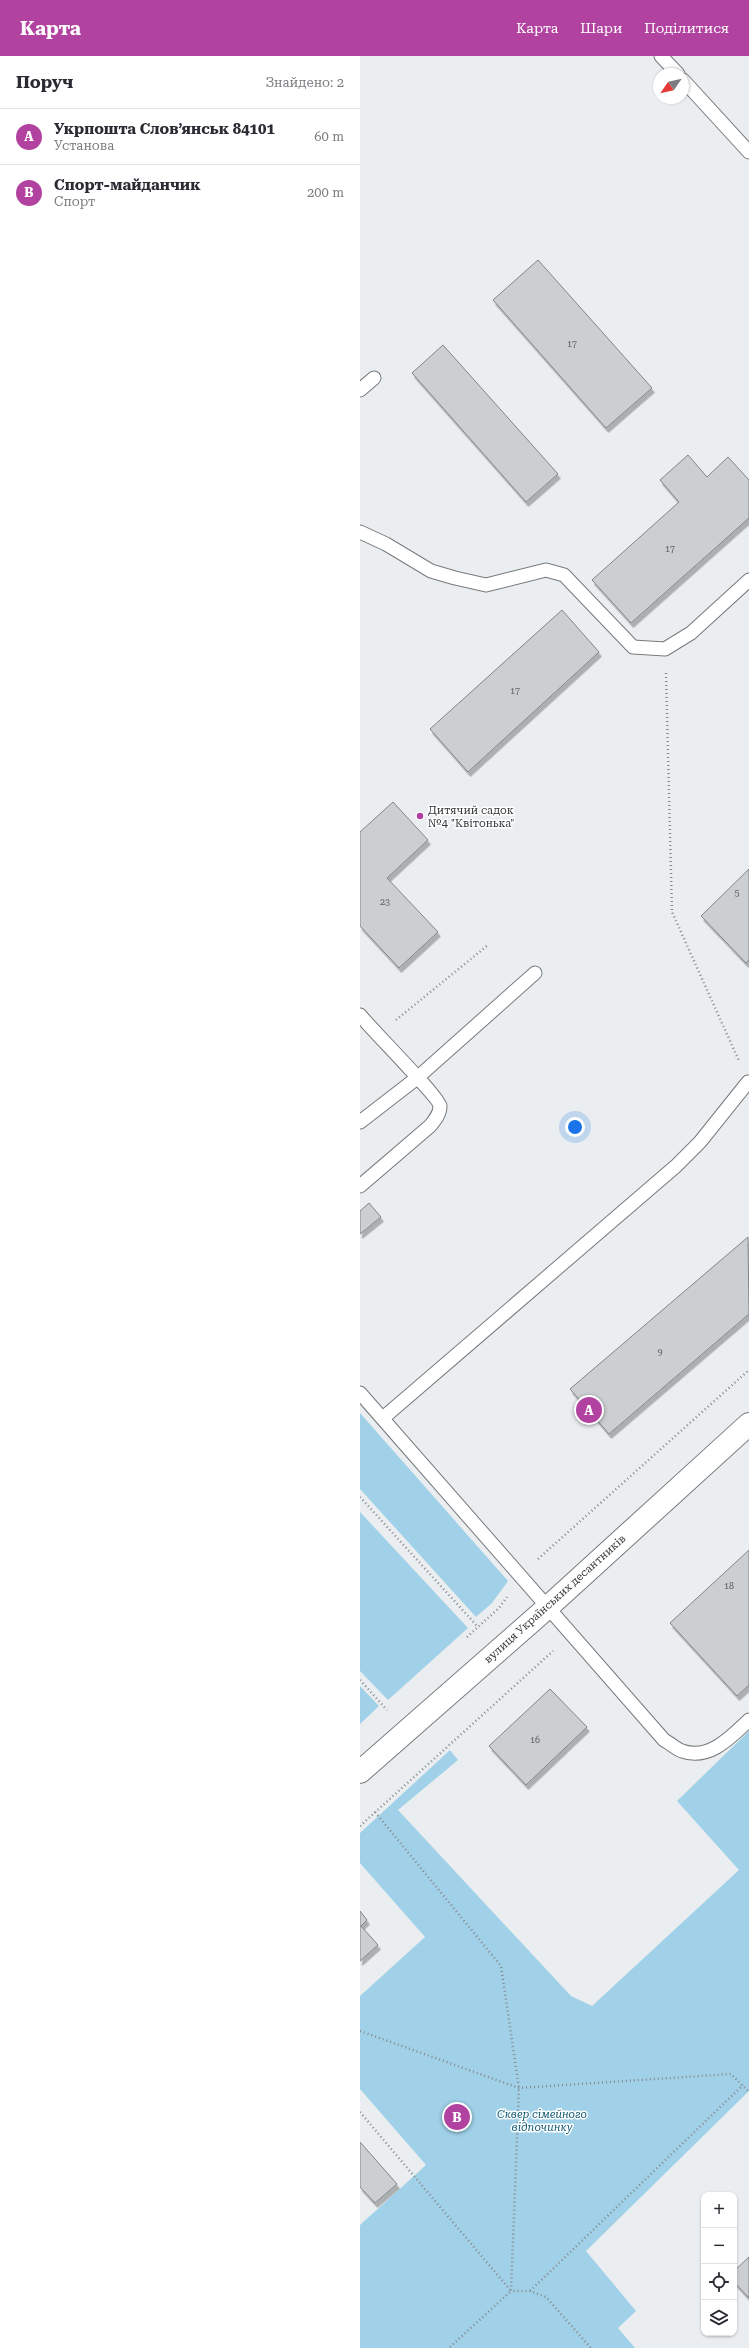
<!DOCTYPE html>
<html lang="uk">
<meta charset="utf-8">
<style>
:root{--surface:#fff;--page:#f2f2f3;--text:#2b2b33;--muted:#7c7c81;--line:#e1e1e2;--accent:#b142a0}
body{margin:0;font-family:"Roboto Serif",serif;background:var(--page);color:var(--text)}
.controls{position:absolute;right:12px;bottom:12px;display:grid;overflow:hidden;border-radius:8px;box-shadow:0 1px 3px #0004}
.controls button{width:36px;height:36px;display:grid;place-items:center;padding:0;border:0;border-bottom:1px solid var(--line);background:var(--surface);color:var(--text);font:20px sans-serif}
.compass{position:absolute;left:293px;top:12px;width:36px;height:36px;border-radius:50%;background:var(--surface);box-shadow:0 1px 3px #0004;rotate:236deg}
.you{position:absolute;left:215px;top:1071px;width:14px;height:14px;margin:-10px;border:3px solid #fff;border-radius:50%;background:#1a73e8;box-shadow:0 0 0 6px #1a73e833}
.badge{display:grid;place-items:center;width:26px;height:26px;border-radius:50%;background:var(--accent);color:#fff;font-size:13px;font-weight:700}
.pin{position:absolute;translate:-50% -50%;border:2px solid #fff;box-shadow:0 1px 4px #0006}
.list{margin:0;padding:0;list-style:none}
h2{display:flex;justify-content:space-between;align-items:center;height:52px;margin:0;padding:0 16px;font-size:17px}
h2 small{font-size:13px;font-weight:400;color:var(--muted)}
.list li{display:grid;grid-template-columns:26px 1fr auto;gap:12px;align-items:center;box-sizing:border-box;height:56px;padding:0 16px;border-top:1px solid var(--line)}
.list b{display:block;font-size:15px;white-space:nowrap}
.list p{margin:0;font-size:13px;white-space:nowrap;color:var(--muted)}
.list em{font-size:13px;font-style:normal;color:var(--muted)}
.icon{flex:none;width:22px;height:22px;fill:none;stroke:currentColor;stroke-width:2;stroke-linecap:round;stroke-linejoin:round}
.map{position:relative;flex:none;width:389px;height:2292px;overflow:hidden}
header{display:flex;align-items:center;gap:24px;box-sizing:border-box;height:56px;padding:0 20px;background:var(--accent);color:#fff}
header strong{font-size:19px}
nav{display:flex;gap:22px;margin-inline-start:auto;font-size:14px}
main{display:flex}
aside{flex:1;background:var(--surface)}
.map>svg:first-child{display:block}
.green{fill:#a0d1e8}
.building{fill:#cccfd2;stroke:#828588;filter:url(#shadow)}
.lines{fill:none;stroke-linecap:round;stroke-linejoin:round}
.lane-casing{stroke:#767a7c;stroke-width:15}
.street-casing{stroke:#767a7c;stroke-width:24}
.path{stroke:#87898b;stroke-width:2.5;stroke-dasharray:1 3;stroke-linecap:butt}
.lane{stroke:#fff;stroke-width:13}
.street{stroke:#fff;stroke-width:22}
.poi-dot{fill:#b142a0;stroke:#fff;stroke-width:1.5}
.labels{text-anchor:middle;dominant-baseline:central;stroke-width:3;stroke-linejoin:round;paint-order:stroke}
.number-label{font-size:9px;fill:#5b5d5e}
.poi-label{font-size:11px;fill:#353738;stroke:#fff;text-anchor:start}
.street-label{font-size:11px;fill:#353738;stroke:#fff}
.park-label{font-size:11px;font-style:italic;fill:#0f5872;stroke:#fff}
</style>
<header>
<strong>Карта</strong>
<nav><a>Карта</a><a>Шари</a><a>Поділитися</a></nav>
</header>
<main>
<aside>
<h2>Поруч<small>Знайдено: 2</small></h2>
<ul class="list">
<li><span class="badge">A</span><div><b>Укрпошта Слов’янськ 84101</b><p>Установа</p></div><em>60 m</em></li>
<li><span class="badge">B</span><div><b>Спорт-майданчик</b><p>Спорт</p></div><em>200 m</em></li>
</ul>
</aside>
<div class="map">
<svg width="389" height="2292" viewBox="0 0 389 2292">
<defs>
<filter id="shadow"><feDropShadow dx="2.5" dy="4.5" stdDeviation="0" flood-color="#0004"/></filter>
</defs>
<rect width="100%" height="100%" fill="#eaeef0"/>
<g class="green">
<polygon points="0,1357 148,1525 132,1547 116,1561 0,1433"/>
<polygon points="0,1456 108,1572 28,1644 0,1615"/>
<polygon points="0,1630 19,1650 0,1668"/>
<polygon points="389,1675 389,2035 226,2195 276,2255 258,2272 275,2292 0,2292 0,2169 66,2109 0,2033 0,1940 65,1881 0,1807 0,1777 90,1694 98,1704 38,1754 211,1940 232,1950 379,1814 317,1745"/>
</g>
<g class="building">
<polygon points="178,204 292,332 246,372 133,244"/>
<polygon points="83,289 198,418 166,446 52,317"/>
<polygon points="328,399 347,421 368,401 389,424 389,462 271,567 232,524 319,446 300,424"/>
<polygon points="202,554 239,596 108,716 70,673"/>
<polygon points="33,746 68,784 27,822 78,876 39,912 0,870 0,776"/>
<polygon points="389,813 389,904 386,907 341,860"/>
<polygon points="9,1147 21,1161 0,1178 0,1155"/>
<polygon points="388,1181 389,1258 249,1378 210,1333"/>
<polygon points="389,1494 389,1629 377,1640 310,1567"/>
<polygon points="190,1633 227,1671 166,1729 129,1690"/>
<polygon points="0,1855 7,1864 0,1871"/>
<polygon points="1,1870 18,1889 0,1905 0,1871"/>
<polygon points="0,2086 37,2128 15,2147 0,2131"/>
<polygon points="389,2201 389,2242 374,2226 374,2215"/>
</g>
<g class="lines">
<g class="lane-casing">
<g id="lane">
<polyline points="301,0 318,18"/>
<polyline points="323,24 389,96"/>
<polyline points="0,334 14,322"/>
<polyline points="0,476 26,488 71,515 95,522 126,529 186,514 204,519 273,591 305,593 331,577 389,524"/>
<path d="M0,959C12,974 79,1041 80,1050C80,1058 75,1064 70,1070L0,1130"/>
<polyline points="0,1066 57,1022 175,917"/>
<path d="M0,1337L304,1684C310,1687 316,1693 322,1695C349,1705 371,1681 389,1664"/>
<polyline points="23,1362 316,1110 340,1086 388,1026"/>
</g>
</g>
<g class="street-casing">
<polyline id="street" points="0,1716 188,1551 389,1368"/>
</g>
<g class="path">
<polyline points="306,617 312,856 379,1005"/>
<polyline points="36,964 128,889"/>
<polyline points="0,1441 118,1571"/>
<polyline points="178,1503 389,1314"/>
<polyline points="107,1581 139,1552 147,1541"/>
<polyline points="0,1624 27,1654"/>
<polyline points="15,1756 141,1910 159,2032 151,2235 170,2235 186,2241 231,2292"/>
<polyline points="0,1770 193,1595"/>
<polyline points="0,1975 159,2032 371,2018 389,2036"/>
<polyline points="0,2056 151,2235 89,2292"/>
<polyline points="170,2235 383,2029"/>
</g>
<use href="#lane" class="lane"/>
<use href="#street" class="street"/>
</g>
<circle class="poi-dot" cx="60" cy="760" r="4"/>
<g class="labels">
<g class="number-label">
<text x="212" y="288">17</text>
<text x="310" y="493">17</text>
<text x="155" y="635">17</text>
<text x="377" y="837">5</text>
<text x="25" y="846">23</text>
<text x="300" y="1296">9</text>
<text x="369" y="1530">18</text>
<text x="175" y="1684">16</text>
</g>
<g class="poi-label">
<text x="68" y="754">Дитячий садок<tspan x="68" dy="13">№4 "Квітонька"</tspan></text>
</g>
<g class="street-label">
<text transform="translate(195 1543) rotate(-42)">вулиця Українських десантників</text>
</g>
<g class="park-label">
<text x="182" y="2058">Сквер сімейного<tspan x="182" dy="13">відпочинку</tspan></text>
</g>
</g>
</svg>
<div class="controls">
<button>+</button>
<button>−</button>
<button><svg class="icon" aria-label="locate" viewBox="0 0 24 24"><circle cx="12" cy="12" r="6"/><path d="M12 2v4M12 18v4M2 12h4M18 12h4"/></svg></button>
<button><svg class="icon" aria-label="layers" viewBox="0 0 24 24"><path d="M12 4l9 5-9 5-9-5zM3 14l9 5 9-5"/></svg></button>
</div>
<svg class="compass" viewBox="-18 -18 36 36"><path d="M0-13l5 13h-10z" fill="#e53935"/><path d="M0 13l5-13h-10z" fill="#7c7c81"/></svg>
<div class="you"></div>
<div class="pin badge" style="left:229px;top:1354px">A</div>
<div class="pin badge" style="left:97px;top:2061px">B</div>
</div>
</main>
